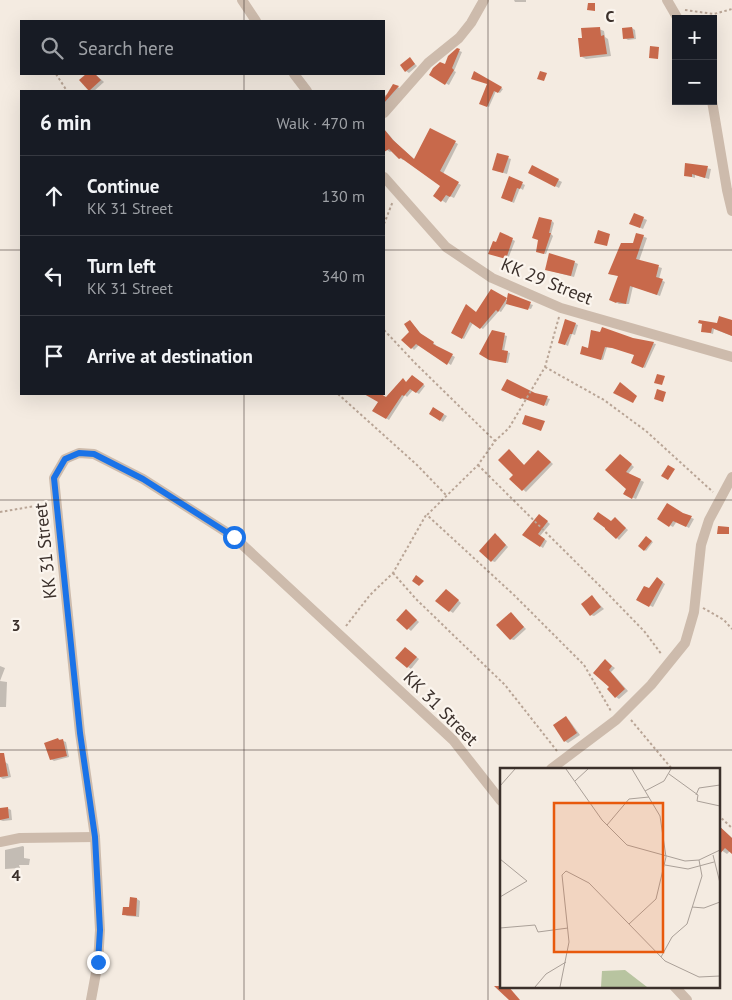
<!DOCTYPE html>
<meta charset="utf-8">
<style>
:root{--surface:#171b24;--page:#20242c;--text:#f1f3f6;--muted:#9ea1a6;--line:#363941}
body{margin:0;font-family:"PT Sans",sans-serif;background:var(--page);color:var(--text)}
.controls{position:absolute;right:15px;top:15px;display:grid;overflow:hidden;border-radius:0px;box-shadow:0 5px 20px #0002}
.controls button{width:45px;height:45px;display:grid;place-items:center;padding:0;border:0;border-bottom:1px solid var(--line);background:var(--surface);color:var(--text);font:25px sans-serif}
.stop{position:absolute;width:15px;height:15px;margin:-11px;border:4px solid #1a73e8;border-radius:50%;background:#fff}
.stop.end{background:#1a73e8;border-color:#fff;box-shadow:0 1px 5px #0008}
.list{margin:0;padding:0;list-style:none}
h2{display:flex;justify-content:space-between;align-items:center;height:65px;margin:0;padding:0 20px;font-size:21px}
h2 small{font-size:16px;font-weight:400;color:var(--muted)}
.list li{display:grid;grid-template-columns:32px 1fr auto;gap:15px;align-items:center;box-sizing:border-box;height:80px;padding:0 20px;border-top:1px solid var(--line)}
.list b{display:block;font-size:19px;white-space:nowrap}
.list p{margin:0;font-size:16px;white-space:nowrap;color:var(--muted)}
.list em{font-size:16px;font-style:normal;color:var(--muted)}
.icon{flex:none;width:28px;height:28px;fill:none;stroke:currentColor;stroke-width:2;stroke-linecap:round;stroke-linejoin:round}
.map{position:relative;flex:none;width:732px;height:1000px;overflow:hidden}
.search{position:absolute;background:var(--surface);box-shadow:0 5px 20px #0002;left:20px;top:20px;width:365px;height:55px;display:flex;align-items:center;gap:12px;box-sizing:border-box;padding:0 18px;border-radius:0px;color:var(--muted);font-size:19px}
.panel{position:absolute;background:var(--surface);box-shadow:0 5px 20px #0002;left:20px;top:90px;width:365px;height:305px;border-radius:0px}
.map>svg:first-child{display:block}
.shadow{fill:#0003}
.building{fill:#c8694b}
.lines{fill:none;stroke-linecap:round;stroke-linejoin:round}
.path{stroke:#b9a596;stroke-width:2;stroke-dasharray:2.5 2.5;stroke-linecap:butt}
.minor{stroke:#cdbbac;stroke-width:10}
.route{stroke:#1a73e8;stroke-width:6}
.grid{fill:none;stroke:#3b302b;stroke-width:1;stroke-opacity:0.55}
.labels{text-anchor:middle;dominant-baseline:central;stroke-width:4.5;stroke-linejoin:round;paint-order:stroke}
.street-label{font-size:18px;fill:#3b302b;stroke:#fbf5ee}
.inset-road{fill:none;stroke:#aaa098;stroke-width:1}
.view{fill:#e8590c;fill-opacity:0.15;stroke:#e8590c;stroke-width:2.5}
.inset-edge{fill:none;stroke:#3b302b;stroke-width:2.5}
.grid-label{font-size:16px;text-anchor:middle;font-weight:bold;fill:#3b302b;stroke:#fbf5ee;stroke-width:4.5;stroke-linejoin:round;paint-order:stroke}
</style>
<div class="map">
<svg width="732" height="1000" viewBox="0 0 732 1000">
<rect width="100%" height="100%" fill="#f4ebe1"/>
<g class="shadow">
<polygon points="514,0 526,0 526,2 515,2"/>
<polygon points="632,28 635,30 636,39 628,40 625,38"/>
<polygon points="599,29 604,31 605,37 608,39 611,56 586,59 582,57"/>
<polygon points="457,50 462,52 454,71 456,72 449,85 430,75 445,66"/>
<polygon points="410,59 417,66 409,73 406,71"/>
<polygon points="475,72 503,89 500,93 496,91 489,107 481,103 488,84"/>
<polygon points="87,74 95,74 104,82 94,91 90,90 81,80"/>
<polygon points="394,86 400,88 384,107 384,96 388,94"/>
<polygon points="384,129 396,143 415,160 431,129 458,144 443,174 461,185 454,198 450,196 446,203 435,196 442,186 405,159 403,160 400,158 392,151 390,152 387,150 384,146"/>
<polygon points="508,158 511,159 507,174 497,171"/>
<polygon points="686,164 711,169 709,179 695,175 695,178 685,175"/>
<polygon points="532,167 562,182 559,188 529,172"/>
<polygon points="510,178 525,185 523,190 520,188 514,203 505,199"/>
<polygon points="634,214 647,220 643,229 634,225"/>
<polygon points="552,221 554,223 551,234 553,236 546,254 540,253"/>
<polygon points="501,234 515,241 508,259 491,254"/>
<polygon points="637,234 647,238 639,261 662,268 659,279 665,282 660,296 633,286 629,304 619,304 614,301 619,276 610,274 634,244"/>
<polygon points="574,262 578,264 574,277 547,270"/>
<polygon points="491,290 508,301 530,304 533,305 531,309 507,303 501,312 499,311 483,329 473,323 464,339 452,332 477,313"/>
<polygon points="410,321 423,336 436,345 435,346 455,357 451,365 419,345 414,350 412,348"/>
<polygon points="732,322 732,336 714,329 713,334 702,331 718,324"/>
<polygon points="575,324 578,325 575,335 572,334 568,346 562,343"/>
<polygon points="493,332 507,336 504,351 510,353 508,363 492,360"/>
<polygon points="633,339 656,344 645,368 633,362 636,355 616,348 607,347 603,360 583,354 589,349"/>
<polygon points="415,378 425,386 419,394 413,390 407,397 405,395 389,420 374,410 380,401 366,394 380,394 386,398 406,382 407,383"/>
<polygon points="503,390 534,394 550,399 547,406 526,398 525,400"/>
<polygon points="434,409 447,416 443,422 430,414"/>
<polygon points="512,453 525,466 541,453 553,464 526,492 511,479 515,475"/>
<polygon points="623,457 634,467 628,474 644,482 636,499 625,494 628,488"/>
<polygon points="683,514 694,519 689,528 677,521 673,527 659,519"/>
<polygon points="542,517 550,524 540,536 547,541 543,548 524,535"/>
<polygon points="618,521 628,530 619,540 617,538 612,523"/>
<polygon points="498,536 508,547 495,562 492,561"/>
<polygon points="646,538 653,542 646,551 640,546"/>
<polygon points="657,579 665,584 653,607 638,600 650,590"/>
<polygon points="449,592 461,603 453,613 450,611"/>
<polygon points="592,597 604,609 594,616 591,615"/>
<polygon points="409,613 419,622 411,631 398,620"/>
<polygon points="511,613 526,629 514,640 510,639"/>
<polygon points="406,648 419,659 411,669 408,667"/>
<polygon points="608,663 615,668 611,672 628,691 619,699 616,697 611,687"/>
<polygon points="0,666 5,668 0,681 7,682 6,707 0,707"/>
<polygon points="566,718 569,720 580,735 568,743 565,741"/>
<polygon points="58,739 66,742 69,757 54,761 51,759"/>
<polygon points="5,762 8,764 11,777 3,779 0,777 0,763"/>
<polygon points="7,808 11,810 12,820 3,821 0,820 0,809"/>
<polygon points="718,825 732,838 732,852 730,851 727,854 718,848"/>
<polygon points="23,846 24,847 24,858 30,859 29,865 19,865 20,868 5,869 5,850"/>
<polygon points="137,899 140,901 139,917 127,916 124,914"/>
</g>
<g class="building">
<polygon points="588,3 595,3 595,11 587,10"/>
<polygon points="600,27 601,36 604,35 607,54 580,57 578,38 582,38 581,28"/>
<polygon points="632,27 634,38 623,39 622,28"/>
<polygon points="650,46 659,47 658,59 649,58"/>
<polygon points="457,48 460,49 452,68 454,70 445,85 429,75 433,68 440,62 445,64 448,56"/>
<polygon points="410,57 415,64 405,72 400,65"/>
<polygon points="474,71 502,87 498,93 494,91 487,107 479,104 487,84 471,79"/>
<polygon points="540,71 547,73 544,81 537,79"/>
<polygon points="86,74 95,74 101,80 89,91 79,80"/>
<polygon points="393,84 399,86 384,103 384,99"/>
<polygon points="430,128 456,141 440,171 459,182 450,197 446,195 441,202 433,196 440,186 401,158 399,159 389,149 384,152 384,129 393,140 414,159"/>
<polygon points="497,153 509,156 503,173 492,170"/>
<polygon points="685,163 708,166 705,178 692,174 692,177 684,176"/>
<polygon points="532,165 559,179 555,187 528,173"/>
<polygon points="509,176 523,182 520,189 517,188 512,202 501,198"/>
<polygon points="634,213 644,217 640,228 629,224"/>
<polygon points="539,217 552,220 549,233 551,233 544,254 536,252 538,240 532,238"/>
<polygon points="598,230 610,234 607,246 594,243"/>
<polygon points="500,232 513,238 506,259 488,254 493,241 496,242"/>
<polygon points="636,233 644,235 636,259 659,265 656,277 663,279 657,295 630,286 626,304 617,302 616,303 609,300 618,276 608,274 621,243 633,243"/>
<polygon points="549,253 575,261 571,276 545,270"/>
<polygon points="491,289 507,298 498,312 496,310 480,329 470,322 462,339 451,333 466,304 476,312"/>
<polygon points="508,293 531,302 528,310 506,304"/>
<polygon points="719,316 732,320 732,336 712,328 711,333 701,332 702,324 698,323 699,320 717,323"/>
<polygon points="565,319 576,323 572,334 570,334 565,345 558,343"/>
<polygon points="410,320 420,333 434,342 433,344 453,354 447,365 416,344 411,349 401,340 409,332 404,324"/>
<polygon points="602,327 633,338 654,342 643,368 631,363 634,355 612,348 605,347 601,360 580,354 582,346 588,348 591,330 600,332"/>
<polygon points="492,330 505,333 502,350 508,351 506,363 489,360 479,354"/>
<polygon points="657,374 665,376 662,385 654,383"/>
<polygon points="412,375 424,384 416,393 410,389 404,396 402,395 386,419 372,411 378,402 364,394 381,394 386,397 403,378 406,382"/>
<polygon points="507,379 535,393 548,396 544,406 522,398 521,399 501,390"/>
<polygon points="620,382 637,396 633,403 613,393"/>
<polygon points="657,389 666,392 663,402 654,399"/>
<polygon points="433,407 444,414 440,421 429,414"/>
<polygon points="525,415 545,421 541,431 522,424"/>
<polygon points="509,449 524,465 538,450 551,462 522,491 509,479 513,475 498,460"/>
<polygon points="620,454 632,464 626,472 641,479 632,499 623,494 626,489 605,470"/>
<polygon points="668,465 675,469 668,480 661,476"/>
<polygon points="667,503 683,513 692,516 686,527 673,521 669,527 657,519"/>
<polygon points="598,512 611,521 615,517 626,528 616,539 605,529 605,528 593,519"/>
<polygon points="539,514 548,521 538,534 545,539 540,547 522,535"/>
<polygon points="718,526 729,527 729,534 717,534"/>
<polygon points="495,533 506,545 491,562 479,551"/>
<polygon points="646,536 652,541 644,551 638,546"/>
<polygon points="416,575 424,581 419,586 412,581"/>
<polygon points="657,577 663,582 649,607 636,600 644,586 649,588"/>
<polygon points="446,589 459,600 449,612 435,601"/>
<polygon points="592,595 601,607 590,616 581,604"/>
<polygon points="406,609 417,620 407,630 396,620"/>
<polygon points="511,612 524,627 510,640 496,625"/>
<polygon points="405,647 417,657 407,668 395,658"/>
<polygon points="605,659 612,666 609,670 625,689 615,698 607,689 609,687 593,673"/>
<polygon points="566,716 577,733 564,742 553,725"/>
<polygon points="58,738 59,740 63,739 67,756 50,760 44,743"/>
<polygon points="0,753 4,753 8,776 0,777"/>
<polygon points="8,807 9,818 0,820 0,808"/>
<polygon points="718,825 732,838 732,854 725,848 718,856"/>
<polygon points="130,897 137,898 136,916 122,915 123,907 129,907"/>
<polygon points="494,986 508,986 520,1000 509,1000"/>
</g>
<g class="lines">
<g class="path">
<polyline points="685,10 714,14 732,9"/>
<polyline points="56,74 67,91"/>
<polyline points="384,224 393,201"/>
<polyline points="559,317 545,367 509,428 495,441 478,465 427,515 514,595 584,665 611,711"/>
<polyline points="384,330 416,364 495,441"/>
<polyline points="545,367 604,400 646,431 713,492"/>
<polyline points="338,394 417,465 446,495"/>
<polyline points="478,465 609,595 644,631 662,655"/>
<polyline points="0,512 47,504"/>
<polyline points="393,573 416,599 505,685 557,751"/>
<polyline points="703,608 724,620 732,629"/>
<polyline points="346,626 370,595 393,573 426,515"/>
<polyline points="631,720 672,769"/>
<polyline points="718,815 732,828"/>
</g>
<g class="minor">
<polyline points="242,0 256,21"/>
<polyline points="667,0 678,19"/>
<polyline points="294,74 307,91"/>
<polyline points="712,101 727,190 732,211"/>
<polyline points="384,113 428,63 459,38 471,23 484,0"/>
<polyline points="384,177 446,247 492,278 561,308 732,357"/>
<polyline points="551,769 616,720 651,685 685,643 694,612 701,545 709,520 732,477"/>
<polyline points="0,842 20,838 95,837"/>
<polyline points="674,986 687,1000"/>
<polyline points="91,1000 98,962 100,930 95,837 80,733 54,478 65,459 79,453 94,454 143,479 234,537 453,740 501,801"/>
</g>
</g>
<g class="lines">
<polyline class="route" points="98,962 100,930 95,837 80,733 54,478 65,459 79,453 94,454 143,479 234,537"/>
</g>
<path class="grid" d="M244,0V21M488,0V1000M244,74V91M0,250H21M384,250H732M244,394V1000M0,500H732M0,750H732"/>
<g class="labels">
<g class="street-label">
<text transform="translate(547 281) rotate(22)">KK 29 Street</text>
<text transform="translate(45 551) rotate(-96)">KK 31 Street</text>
<text transform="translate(441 708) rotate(45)">KK 31 Street</text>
</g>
</g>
<g transform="translate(500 768)">
<rect width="220" height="220" fill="#f4ebe1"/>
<path d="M125,202L147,219H101L102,203Z" fill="#b8c4a0"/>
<path class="inset-road" d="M66,1L102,52L127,77L185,93L199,92L220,82M169,6L198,27L197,33L220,38M75,13L88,1M0,18L15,1M145,23L164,13L171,1M196,27L199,20L220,17M107,57L129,31L149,29M213,87L220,115M0,91L27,113L0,129M165,97L188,101L214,94M192,139L204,140L220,134M129,156L156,131L166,89L160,48L132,1M0,160L35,157L38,164L68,160M161,189L172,169L187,156L202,108L199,92M35,219L46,206L66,194M60,219L69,174L62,107L66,103L89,115L165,193L199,209L220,208"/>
<path class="view" d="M54,35H163V184H54Z"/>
<rect width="220" height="220" class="inset-edge"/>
</g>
<g class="grid-label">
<text x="610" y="22">C</text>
<text x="16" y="631">3</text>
<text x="16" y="881">4</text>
</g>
</svg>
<div class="controls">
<button>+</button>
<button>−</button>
</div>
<div class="stop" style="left:234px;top:537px"></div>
<div class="stop end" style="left:98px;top:962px"></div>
<div class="search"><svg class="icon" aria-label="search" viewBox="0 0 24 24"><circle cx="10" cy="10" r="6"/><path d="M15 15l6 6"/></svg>Search here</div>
<section class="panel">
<h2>6 min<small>Walk · 470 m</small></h2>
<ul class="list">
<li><svg class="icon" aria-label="ahead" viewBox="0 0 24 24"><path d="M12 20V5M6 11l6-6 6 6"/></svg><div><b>Continue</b><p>KK 31 Street</p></div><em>130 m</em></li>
<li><svg class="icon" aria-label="left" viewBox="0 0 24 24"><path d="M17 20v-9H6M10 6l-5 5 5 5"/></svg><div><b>Turn left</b><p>KK 31 Street</p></div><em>340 m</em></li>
<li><svg class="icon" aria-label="arrive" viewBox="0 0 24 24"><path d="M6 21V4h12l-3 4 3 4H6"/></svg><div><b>Arrive at destination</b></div></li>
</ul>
</section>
</div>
